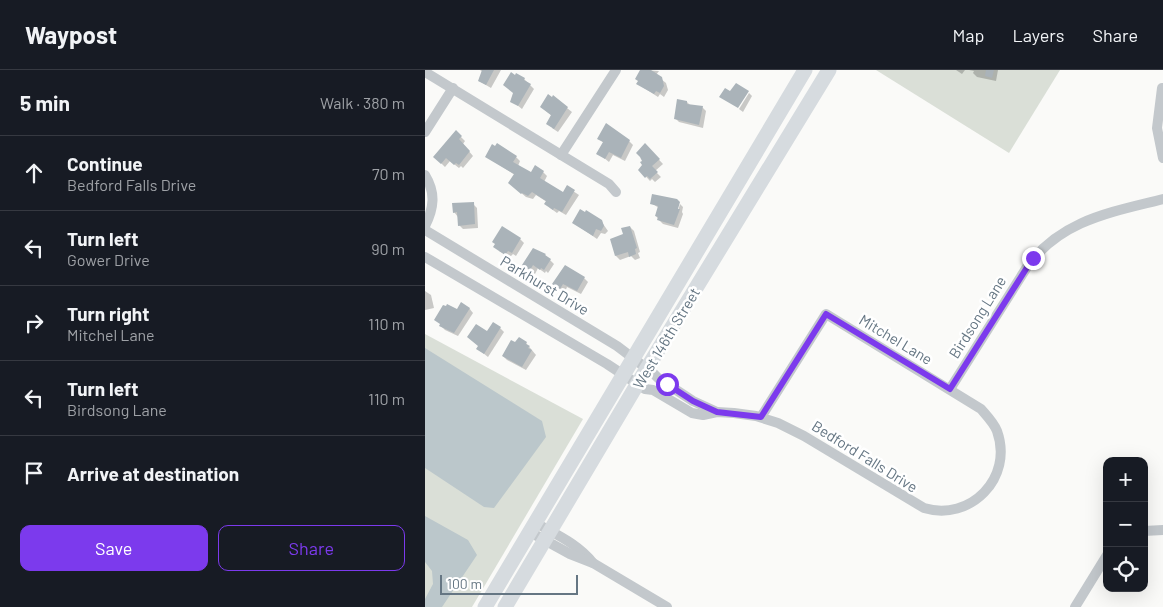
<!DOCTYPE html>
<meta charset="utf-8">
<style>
:root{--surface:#171b24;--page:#242831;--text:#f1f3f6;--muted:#9ea1a6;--line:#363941;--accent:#7c3aed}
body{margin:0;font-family:Barlow,sans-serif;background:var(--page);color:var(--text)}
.controls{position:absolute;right:15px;bottom:15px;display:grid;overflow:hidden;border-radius:10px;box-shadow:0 5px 20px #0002}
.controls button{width:45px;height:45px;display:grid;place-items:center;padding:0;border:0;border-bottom:1px solid var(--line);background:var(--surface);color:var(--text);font:25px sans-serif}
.scale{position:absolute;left:15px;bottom:12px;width:138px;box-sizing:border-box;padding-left:5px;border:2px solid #657683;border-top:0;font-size:14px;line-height:18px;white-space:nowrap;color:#657683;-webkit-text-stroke:4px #fff;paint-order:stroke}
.stop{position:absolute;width:15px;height:15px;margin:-11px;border:4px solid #7c3aed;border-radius:50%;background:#fff}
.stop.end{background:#7c3aed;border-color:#fff;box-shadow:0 1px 5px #0008}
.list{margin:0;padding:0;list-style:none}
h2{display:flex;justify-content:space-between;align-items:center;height:65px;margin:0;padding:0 20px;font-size:21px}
h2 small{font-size:16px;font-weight:400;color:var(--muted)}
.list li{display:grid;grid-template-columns:32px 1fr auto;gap:15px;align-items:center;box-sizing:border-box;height:75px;padding:0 20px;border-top:1px solid var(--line)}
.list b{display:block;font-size:19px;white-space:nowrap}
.list p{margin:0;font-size:16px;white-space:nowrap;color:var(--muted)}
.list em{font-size:16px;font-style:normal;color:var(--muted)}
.actions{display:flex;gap:10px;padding:15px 20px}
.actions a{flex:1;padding:11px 0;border:1px solid var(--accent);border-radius:10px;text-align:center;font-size:18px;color:var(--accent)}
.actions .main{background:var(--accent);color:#fff}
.icon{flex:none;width:28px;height:28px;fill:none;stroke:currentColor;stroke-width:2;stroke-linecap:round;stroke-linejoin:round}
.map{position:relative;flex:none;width:738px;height:537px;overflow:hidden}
header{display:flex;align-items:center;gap:30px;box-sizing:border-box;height:70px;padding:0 25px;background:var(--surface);border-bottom:1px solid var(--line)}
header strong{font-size:24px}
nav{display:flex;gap:28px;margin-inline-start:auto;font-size:18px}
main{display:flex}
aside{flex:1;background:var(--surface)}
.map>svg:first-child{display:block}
.green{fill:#dadfd7}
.water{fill:#bbc7cb}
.shadow{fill:#0003}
.building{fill:#aab3b9}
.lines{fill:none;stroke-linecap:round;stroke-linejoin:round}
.minor{stroke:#c3c8cc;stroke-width:10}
.primary{stroke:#d6dbdf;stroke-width:15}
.route{stroke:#7c3aed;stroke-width:6}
.labels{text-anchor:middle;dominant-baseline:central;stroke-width:5;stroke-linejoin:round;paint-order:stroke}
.street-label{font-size:15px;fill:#657683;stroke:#fff}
</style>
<header>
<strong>Waypost</strong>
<nav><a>Map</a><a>Layers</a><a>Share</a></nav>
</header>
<main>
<aside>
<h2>5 min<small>Walk · 380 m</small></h2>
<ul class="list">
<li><svg class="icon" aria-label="ahead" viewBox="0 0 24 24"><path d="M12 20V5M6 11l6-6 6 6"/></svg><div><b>Continue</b><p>Bedford Falls Drive</p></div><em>70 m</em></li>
<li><svg class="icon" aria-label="left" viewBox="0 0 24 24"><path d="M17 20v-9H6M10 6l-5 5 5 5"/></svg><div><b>Turn left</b><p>Gower Drive</p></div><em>90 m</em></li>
<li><svg class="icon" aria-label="right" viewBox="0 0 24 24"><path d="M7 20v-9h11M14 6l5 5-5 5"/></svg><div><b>Turn right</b><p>Mitchel Lane</p></div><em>110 m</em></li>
<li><svg class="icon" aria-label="left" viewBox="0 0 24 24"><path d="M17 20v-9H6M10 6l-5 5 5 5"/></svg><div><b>Turn left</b><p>Birdsong Lane</p></div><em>110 m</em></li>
<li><svg class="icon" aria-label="arrive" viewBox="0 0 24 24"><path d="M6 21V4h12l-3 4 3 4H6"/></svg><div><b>Arrive at destination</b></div></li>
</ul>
<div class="actions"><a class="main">Save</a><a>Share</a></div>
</aside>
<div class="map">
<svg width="738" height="537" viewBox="0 0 738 537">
<rect width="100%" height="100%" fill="#fafaf8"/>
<g class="green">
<polygon points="451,0 635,0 584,83"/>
<polygon points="0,264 158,349 47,537 0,537"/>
</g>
<g class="water">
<polygon points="0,278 117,351 121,367 69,438 59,437 0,398"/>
<polygon points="0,446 43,470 52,485 17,537 0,537 0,529 8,514 7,501 0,492"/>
</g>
<g class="shadow">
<polygon points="55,0 76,0 66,18 54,11 58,2"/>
<polygon points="217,0 234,1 231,5 241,13 243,20 239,27 235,24 233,27 213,14"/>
<polygon points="531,0 540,0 537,4"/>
<polygon points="544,0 573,0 571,11 552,7 548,3 549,1"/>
<polygon points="99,9 109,19 97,39 87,31"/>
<polygon points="324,23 327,26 318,42 314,39"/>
<polygon points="128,27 147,42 133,62 127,58 127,46 116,37"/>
<polygon points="262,32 265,35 277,37 281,41 278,58 254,52 250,48"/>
<polygon points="31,62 40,71 38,74 48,86 38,98 36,96 34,98 25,91 20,97 10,87"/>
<polygon points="173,68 204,71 208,75 200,91 188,85 184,92 173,83 179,73"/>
<polygon points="220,75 238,94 230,101 236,107 230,112 227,109 225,111 215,100 219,95"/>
<polygon points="88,84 95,91 93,96 107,104 118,102 122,106 119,112 138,123 142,117 154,125 141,145 134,141 132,143 125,138 122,132 111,125 108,129 101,127 89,117 90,105 61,86"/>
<polygon points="228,125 252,145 255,134 258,137 257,142 258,144 253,158 238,154 234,150 231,146 234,138 226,133"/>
<polygon points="48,134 52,138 53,158 38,159 34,155 33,147 29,142"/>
<polygon points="176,151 183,161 180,164 176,163 172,169 149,153"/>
<polygon points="205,157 209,161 215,182 213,183 215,188 210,190 206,186 195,190 191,186 187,169 199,165"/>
<polygon points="95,169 99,173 91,186 88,184 85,187 74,181"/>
<polygon points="108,179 120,185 129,194 123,203 121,201 120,203 113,198 110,204 98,195"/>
<polygon points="159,208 163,212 156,224 142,217 140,222 129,214"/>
<polygon points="0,221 6,225 9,238 0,240"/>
<polygon points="44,238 48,243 33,266 20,260 16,256 32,241"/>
<polygon points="75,258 79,262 63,287 53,279"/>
<polygon points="90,273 101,273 111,285 101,300 82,290 78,286"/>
</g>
<g class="building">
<polygon points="57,0 69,0 61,15 53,11"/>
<polygon points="215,0 226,0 237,7 239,16 235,23 231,21 229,24 211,14 213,11 210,9"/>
<polygon points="561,0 569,0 567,8 560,6"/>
<polygon points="86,2 90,5 91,3 100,8 99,10 106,14 93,36 85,32 88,23 78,15"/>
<polygon points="311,13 324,21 313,38 294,27 300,18 305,21"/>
<polygon points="123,24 127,27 128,25 143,37 129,59 121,54 126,45 115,37"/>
<polygon points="252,29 262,31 262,34 278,36 274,55 249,49"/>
<polygon points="181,53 205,70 196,88 184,82 180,89 171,84 178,72 172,69"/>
<polygon points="31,60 37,66 34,69 45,81 34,95 31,93 29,95 21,88 16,94 8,87"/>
<polygon points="72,73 92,86 88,92 106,102 110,95 119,101 115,108 138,122 142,115 150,120 137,142 129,138 128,140 119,134 121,131 107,122 103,126 97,123 96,124 83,113 89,104 60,87 67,74 70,76"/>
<polygon points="220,73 235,89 227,96 233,102 225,109 222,106 220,108 213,100 217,95 215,92 217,91 215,87 211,83"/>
<polygon points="227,124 252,129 255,132 253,139 255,139 249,155 232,150 233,147 230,146 233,136 225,134"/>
<polygon points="49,132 50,154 33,156 32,142 28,143 27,133"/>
<polygon points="155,139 160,142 161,140 177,150 179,156 176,161 171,159 168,166 147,153"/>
<polygon points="77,156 96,168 87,183 83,181 80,185 68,177 70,174 67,172"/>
<polygon points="205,156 212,178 210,179 211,184 204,187 203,182 190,186 185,169 198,164 196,158"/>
<polygon points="108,178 121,184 120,185 126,189 119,200 116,198 115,200 108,195 105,200 97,195"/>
<polygon points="140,195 160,207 152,221 138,214 135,219 127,214"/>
<polygon points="36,232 45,238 29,263 14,256 15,254 9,250 18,235 21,236 22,234 32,239"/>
<polygon points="68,252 76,257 59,284 51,279 53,276 42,267 51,254 62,261"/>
<polygon points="94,267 102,272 101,274 105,276 103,278 107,280 97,297 77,286 86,270 90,272"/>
</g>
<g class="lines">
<g class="minor">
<polyline points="0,2 184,114 191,122"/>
<polyline points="737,18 732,58 738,88"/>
<polyline points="0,62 28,18"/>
<polyline points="136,85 191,0"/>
<path d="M0,105C11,123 9,138 0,156"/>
<polyline points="0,160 192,276 229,304 233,308 268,331 292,342"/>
<path d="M0,187L182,294L220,319L228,320L267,343L278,345L292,342L309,343L331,346L353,353L379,366L499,438C545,452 589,408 572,361C569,353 562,346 556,339L401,244L336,347"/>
<path d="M525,319L602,197C635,150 687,142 738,129"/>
<path d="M111,453C132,465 153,474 168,493"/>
<polyline points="719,461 738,460"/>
<polyline points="105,462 145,484 168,493 242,537"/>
<polyline points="650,537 682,485"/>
</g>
<g class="primary">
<polyline points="60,537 380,0"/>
<polyline points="80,537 213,313 404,0"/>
</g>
</g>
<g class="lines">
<polyline class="route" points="242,314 268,331 292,342 336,347 401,244 525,319 608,188"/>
</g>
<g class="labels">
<g class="street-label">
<text transform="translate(120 215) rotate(31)">Parkhurst Drive</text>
<text transform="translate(552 247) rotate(-58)">Birdsong Lane</text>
<text transform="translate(241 268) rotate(-59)">West 146th Street</text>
<text transform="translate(471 269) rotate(31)">Mitchel Lane</text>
<text transform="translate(440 386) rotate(32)">Bedford Falls Drive</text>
</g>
</g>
</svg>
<div class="controls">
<button>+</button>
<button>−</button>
<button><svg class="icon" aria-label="locate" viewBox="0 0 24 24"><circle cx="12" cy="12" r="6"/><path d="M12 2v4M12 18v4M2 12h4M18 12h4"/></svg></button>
</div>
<div class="scale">100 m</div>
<div class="stop" style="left:242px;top:314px"></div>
<div class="stop end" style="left:608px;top:188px"></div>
</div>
</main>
